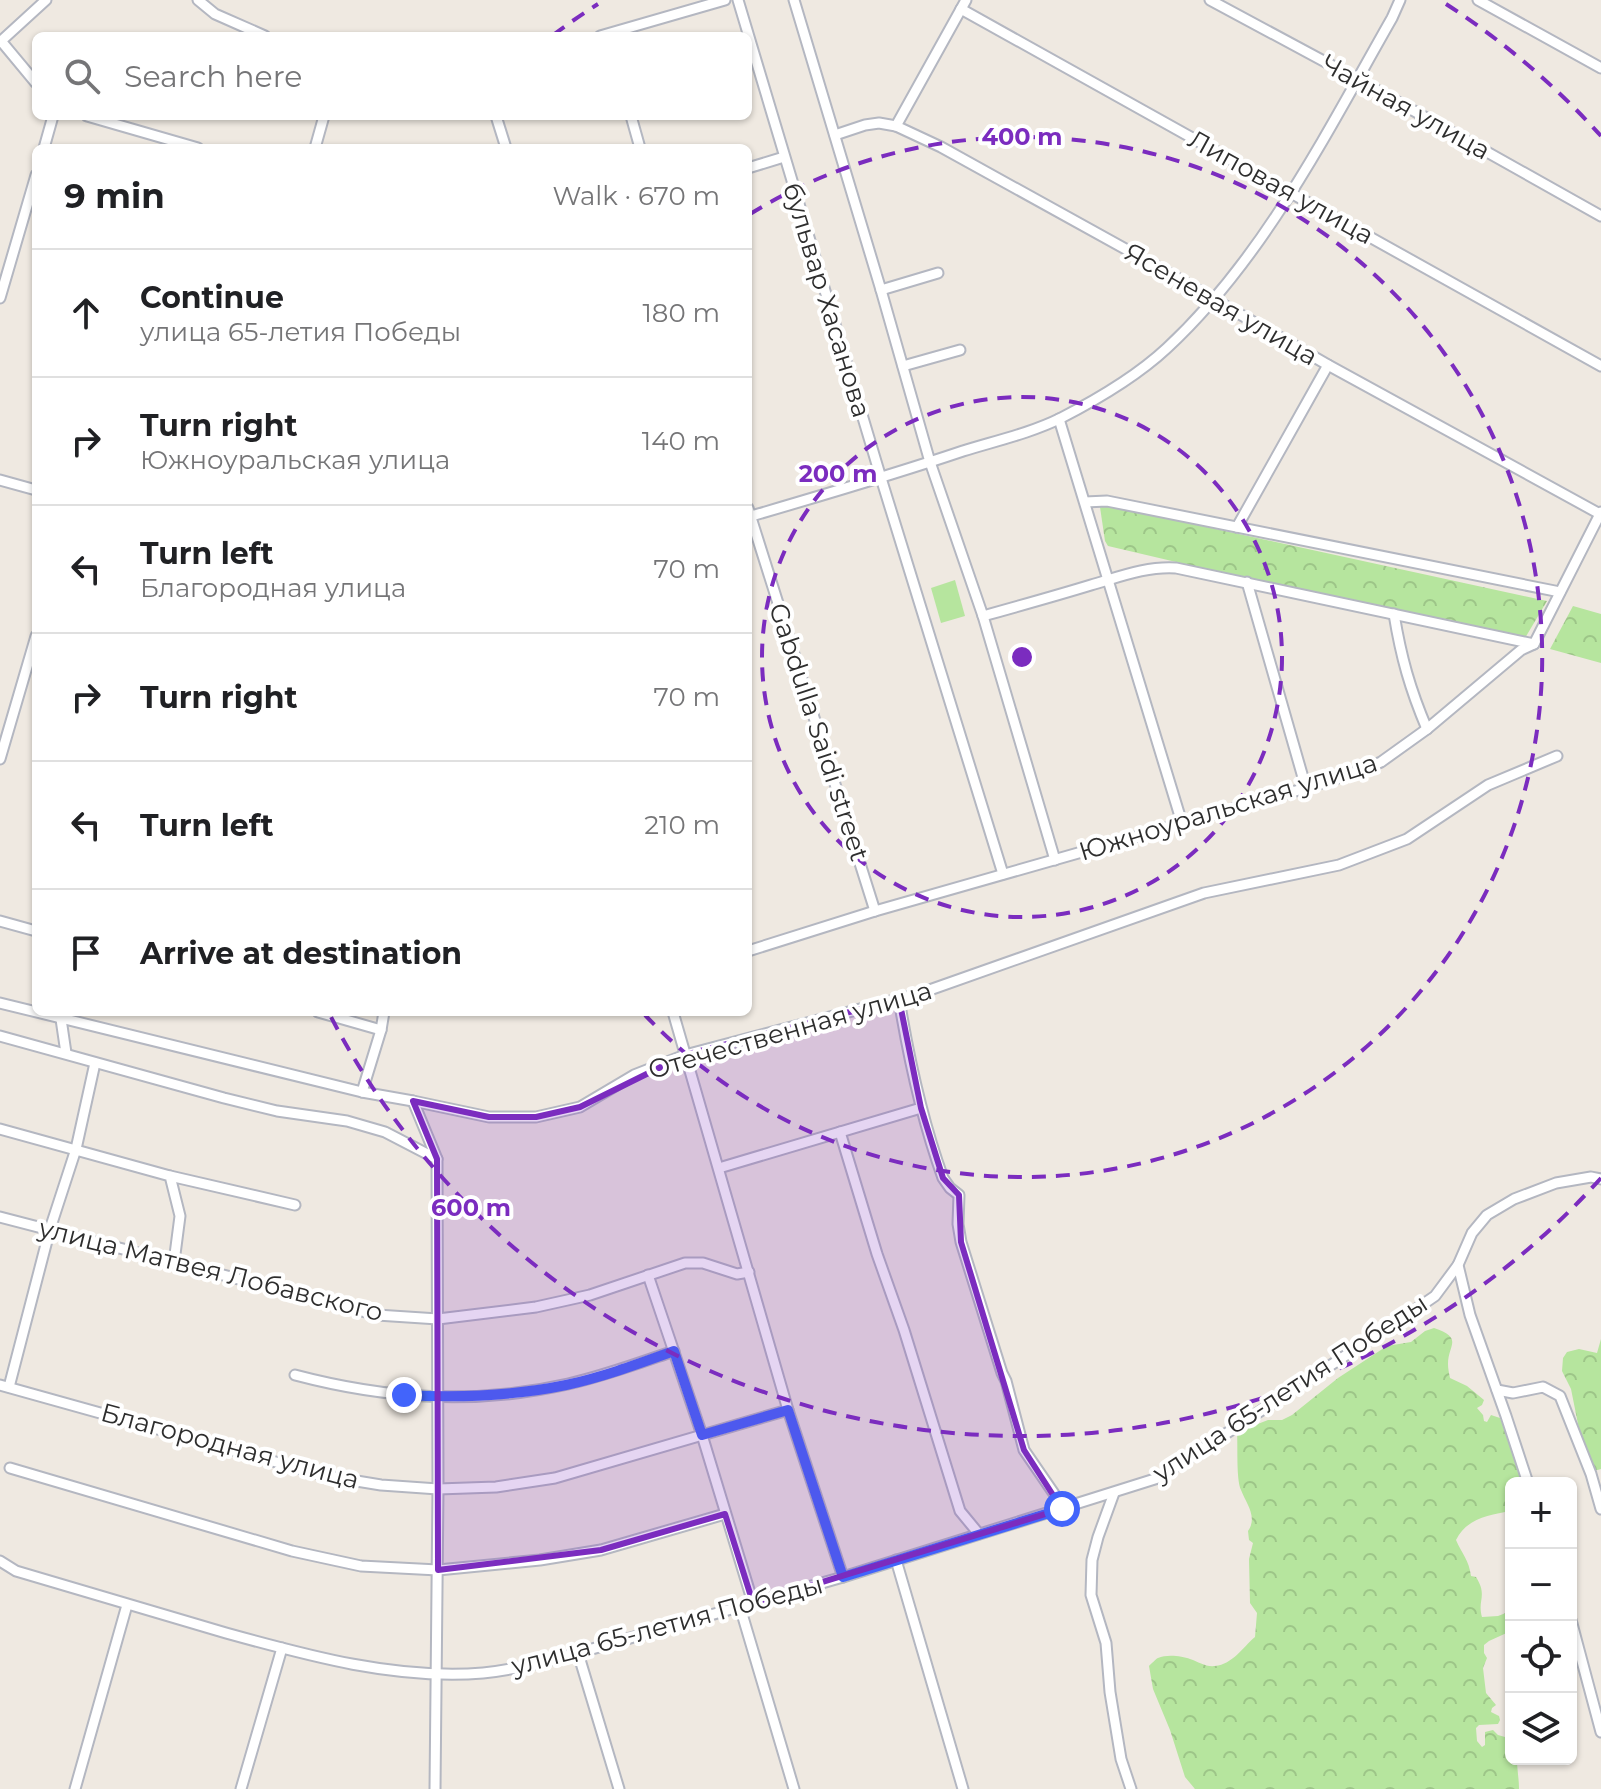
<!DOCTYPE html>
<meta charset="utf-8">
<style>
:root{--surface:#fff;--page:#f2f2f2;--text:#202124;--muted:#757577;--line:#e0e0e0}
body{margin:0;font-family:Montserrat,sans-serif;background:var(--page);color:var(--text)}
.controls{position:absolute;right:24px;bottom:24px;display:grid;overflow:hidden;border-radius:12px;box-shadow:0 2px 6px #0004}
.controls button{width:72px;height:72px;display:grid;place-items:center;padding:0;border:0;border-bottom:2px solid var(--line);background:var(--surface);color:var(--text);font:40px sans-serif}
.stop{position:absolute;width:24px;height:24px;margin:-18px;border:6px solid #4264fb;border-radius:50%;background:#fff}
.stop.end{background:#4264fb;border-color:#fff;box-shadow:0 2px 8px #0008}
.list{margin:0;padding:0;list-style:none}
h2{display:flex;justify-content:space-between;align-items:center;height:104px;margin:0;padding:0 32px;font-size:34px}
h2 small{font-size:26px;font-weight:400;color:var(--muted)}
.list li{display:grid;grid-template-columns:52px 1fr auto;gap:24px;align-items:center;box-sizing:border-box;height:128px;padding:0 32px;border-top:2px solid var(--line)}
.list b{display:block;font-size:30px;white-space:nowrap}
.list p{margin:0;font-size:26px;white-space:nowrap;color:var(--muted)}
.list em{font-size:26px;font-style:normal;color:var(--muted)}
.icon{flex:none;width:44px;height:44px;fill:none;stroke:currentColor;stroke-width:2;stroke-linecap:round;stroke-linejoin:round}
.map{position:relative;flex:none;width:1601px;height:1789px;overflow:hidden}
.search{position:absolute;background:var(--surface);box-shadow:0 2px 6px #0004;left:32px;top:32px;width:720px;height:88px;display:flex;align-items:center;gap:20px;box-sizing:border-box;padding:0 28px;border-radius:12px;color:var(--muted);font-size:30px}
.panel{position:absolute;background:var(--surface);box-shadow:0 2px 6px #0004;left:32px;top:144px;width:720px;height:872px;border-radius:12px}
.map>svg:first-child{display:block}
.forest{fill:url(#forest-crowns)}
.park{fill:#b6e59e}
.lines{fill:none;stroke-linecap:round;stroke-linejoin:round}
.minor-casing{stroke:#b4b7c1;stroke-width:13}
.minor{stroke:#fff;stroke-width:9}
.route{stroke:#4264fb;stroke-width:10}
.marked{fill:#7b2cbf;fill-opacity:0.2;stroke:#7b2cbf;stroke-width:6;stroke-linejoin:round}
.ring{fill:none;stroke:#7b2cbf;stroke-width:4;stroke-dasharray:14 10}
.labels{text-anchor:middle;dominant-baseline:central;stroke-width:8;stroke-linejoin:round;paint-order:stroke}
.street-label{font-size:26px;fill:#2e2e2e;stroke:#fff}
.centre{fill:#7b2cbf;stroke:#fff;stroke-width:4}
.ring-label{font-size:24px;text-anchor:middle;font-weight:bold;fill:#7b2cbf;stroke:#fff;stroke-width:8;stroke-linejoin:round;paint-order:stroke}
</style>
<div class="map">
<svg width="1601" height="1789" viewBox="0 0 1601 1789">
<defs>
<pattern id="forest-crowns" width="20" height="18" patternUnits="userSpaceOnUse" patternTransform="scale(2)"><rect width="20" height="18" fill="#b6e59e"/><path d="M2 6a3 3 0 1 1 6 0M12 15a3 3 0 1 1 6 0" fill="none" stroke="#9dc588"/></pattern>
</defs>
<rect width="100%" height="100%" fill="#efe9e1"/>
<g class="forest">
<polygon points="1106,505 1547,601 1522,643 1108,546 1105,541 1100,507"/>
<polygon points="1573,606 1601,614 1601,663 1550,649"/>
<path d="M1434,1328C1464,1338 1448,1345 1448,1364C1448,1369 1449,1373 1450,1378L1467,1386L1484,1400L1482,1405L1477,1408L1483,1415L1484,1421L1487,1422L1491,1415L1500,1418L1515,1454L1517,1469L1524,1483H1511V1511C1489,1515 1467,1518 1456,1540C1462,1554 1469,1560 1471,1576L1476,1577C1488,1596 1477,1600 1482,1617L1498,1616L1511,1611V1631L1489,1641L1484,1645V1653L1487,1658L1483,1668L1486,1693L1496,1705L1492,1708L1491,1712L1499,1716L1500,1720L1498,1724L1479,1725L1476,1728L1477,1741L1482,1747L1485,1745V1732L1493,1730L1498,1735L1505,1737L1511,1748V1759H1517C1517,1770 1519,1778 1519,1789H1195L1185,1777L1170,1730L1153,1689L1149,1666C1150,1665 1157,1658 1158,1658C1167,1654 1182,1656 1190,1659C1199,1662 1205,1667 1215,1666C1233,1664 1242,1648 1255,1637L1257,1613L1250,1603L1249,1559L1253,1543L1249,1540L1248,1531C1258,1517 1246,1503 1241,1490C1236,1479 1238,1446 1237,1432L1268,1420H1282L1292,1415L1338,1378L1387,1346L1411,1342L1425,1331Z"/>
<polygon points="1601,1339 1601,1469 1594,1471 1583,1449 1571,1389 1562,1371 1563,1358 1567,1352 1579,1349 1597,1353"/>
</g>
<polygon class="park" points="955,580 965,616 941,623 931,588"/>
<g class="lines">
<g class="minor-casing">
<g id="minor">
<polyline points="198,0 215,14 265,36"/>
<polyline points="738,0 881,478 1003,874"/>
<polyline points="794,0 881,290 930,462 983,616 1055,860"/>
<polyline points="1210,0 1357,79 1601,216"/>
<polyline points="1478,0 1601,68"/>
<polyline points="961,9 1601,366"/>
<polyline points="600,36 725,0"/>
<polyline points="1,41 36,83"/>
<polyline points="0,42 46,0"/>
<polyline points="87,116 198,148"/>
<polyline points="496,116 506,148"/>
<polyline points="631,116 640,148"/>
<polyline points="896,126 966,0"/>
<polyline points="835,135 865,125 879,123 896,126 941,147 1158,267 1328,365 1600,514"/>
<polyline points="44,148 53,116"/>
<polyline points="315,148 324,116"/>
<polyline points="748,168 784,157"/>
<polyline points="881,290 938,273"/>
<polyline points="0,298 36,175"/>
<polyline points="903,366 960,350"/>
<polyline points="1059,419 1182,823"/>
<polyline points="0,480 36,490"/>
<polyline points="1085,502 1107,501 1560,592"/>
<polyline points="748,508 875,911"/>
<path d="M748,517C820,496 892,475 963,451C995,441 1031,433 1061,418C1098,399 1137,376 1167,348C1264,258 1327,132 1392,18L1400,0"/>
<polyline points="1237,527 1328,365"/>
<polyline points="1247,582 1306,788"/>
<path d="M1394,614C1401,657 1410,689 1427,729"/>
<path d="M983,616C1019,606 1055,596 1091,585C1119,577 1147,566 1176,568L1534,644"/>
<polyline points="0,759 36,636"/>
<polyline points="0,921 36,931"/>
<polyline points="748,951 875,911 1306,788 1363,770 1381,762 1427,729 1521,650 1534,644 1601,512"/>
<path d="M899,999C909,1060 922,1120 943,1178L950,1188L959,1195L958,1224L961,1242L1002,1373L1006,1381L1024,1450L1057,1498L1062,1509"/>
<polyline points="0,1003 362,1092 413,1101 489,1117 536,1117 580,1107 634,1075 685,1055 921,993 1204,893 1339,865 1407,839 1488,785 1557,756"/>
<polyline points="63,1012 61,1019 66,1053"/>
<polyline points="318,1012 381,1030"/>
<polyline points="673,1012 788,1410 843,1577"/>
<polyline points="0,1036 224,1098 277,1111 347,1121 385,1132 437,1159"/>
<polyline points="362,1092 381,1030 384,1012"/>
<polyline points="413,1101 437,1159 438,1489 435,1789"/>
<polyline points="0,1129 170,1176 180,1216 174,1262"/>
<polyline points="840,1132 877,1254 904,1330 960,1511 979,1534"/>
<polyline points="719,1168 921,1108"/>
<polyline points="170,1176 295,1205"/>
<polyline points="0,1217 377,1315 438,1319 536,1307 590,1295 685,1263 703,1263 737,1274 749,1272"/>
<polyline points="648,1275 702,1435 753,1603"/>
<path d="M295,1375C386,1399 475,1405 568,1384C604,1376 639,1363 674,1351"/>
<polyline points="0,1385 326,1476 381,1485 438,1489 496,1487 555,1478 788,1410"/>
<polyline points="9,1387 50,1229 76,1149 95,1063"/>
<polyline points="1497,1390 1513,1393 1543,1387 1560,1396 1591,1474 1601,1509"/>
<polyline points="10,1468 292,1551 361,1566 438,1570 540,1560 601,1550 725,1514"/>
<polyline points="1528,1483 1506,1416 1470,1315 1458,1265 1472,1233 1487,1215 1514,1199 1556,1183 1591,1177 1601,1179"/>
<polyline points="1114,1493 1098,1537 1092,1560 1091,1595 1106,1643 1110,1692 1121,1759 1131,1789"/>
<polyline points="896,1560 963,1789"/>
<path d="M0,1561L16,1571C86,1592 156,1613 226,1633C309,1656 396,1680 483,1673C514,1670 547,1661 578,1653L843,1577L1158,1478L1403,1318L1435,1296L1458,1265"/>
<polyline points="740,1607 794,1789"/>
<polyline points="1571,1620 1601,1732"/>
<polyline points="578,1653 619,1789"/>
<polyline points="75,1789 127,1605"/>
<polyline points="241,1789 282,1648"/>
</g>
</g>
<use href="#minor" class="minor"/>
</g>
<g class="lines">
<path class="route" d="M404,1395C458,1398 513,1396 566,1385C603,1377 638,1364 674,1351L702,1435L788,1410L843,1577L1062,1509"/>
</g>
<path class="marked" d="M899,999L921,1108L943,1178L959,1195L961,1242L1024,1450L1062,1509L753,1603L725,1514L601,1550L438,1570L437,1159L413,1101L489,1117H536L580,1107L685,1055Z"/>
<g class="ring">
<circle cx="1022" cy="657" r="260"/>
<path d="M750 214A520 520 0 1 1 645 1015"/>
<path d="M1601 1178A779 779 0 0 1 331 1017M553 35A779 779 0 0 1 598 4M1446 4A779 779 0 0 1 1601 136"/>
</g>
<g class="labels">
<g class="street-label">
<text transform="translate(1406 107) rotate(29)">Чайная улица</text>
<text transform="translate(1281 187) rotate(29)">Липовая улица</text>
<text transform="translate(827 300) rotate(73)">бульвар Хасанова</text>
<text transform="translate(1221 304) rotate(30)">Ясеневая улица</text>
<text transform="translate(819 732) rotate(72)">Gabdulla Saidi street</text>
<text transform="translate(1228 807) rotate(-17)">Южноуральская улица</text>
<text transform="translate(790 1030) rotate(-16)">Отечественная улица</text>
<text transform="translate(211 1270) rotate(14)">улица Матвея Лобавского</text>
<text transform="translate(1290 1388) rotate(-33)">улица 65-летия Победы</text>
<text transform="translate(230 1446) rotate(15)">Благородная улица</text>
<text transform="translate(667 1625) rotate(-15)">улица 65-летия Победы</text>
</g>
</g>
<circle cx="1022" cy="657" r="12" class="centre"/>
<g class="ring-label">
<text x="1022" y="145">400 m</text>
<text x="838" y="482">200 m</text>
<text x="471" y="1216">600 m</text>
</g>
</svg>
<div class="controls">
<button>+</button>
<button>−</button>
<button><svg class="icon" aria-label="locate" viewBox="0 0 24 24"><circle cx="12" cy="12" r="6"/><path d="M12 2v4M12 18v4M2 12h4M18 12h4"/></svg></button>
<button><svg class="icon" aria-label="layers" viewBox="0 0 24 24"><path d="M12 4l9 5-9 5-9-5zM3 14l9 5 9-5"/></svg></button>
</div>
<div class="stop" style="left:1062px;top:1509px"></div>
<div class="stop end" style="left:404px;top:1395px"></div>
<div class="search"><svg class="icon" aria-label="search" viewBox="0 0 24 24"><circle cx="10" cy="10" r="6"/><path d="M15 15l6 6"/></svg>Search here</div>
<section class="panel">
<h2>9 min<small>Walk · 670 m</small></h2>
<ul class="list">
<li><svg class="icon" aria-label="ahead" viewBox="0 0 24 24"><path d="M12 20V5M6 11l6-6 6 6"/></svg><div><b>Continue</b><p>улица 65-летия Победы</p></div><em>180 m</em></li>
<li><svg class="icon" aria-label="right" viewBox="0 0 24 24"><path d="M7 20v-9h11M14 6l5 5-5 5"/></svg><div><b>Turn right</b><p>Южноуральская улица</p></div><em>140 m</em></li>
<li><svg class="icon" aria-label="left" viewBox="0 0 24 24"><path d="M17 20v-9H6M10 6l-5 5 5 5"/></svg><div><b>Turn left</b><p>Благородная улица</p></div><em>70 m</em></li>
<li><svg class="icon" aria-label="right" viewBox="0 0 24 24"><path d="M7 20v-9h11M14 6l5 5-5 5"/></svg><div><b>Turn right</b></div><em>70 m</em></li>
<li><svg class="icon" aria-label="left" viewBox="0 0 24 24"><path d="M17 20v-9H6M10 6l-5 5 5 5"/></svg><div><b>Turn left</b></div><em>210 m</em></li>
<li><svg class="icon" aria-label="arrive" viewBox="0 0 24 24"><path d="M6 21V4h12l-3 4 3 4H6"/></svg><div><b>Arrive at destination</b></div></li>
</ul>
</section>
</div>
